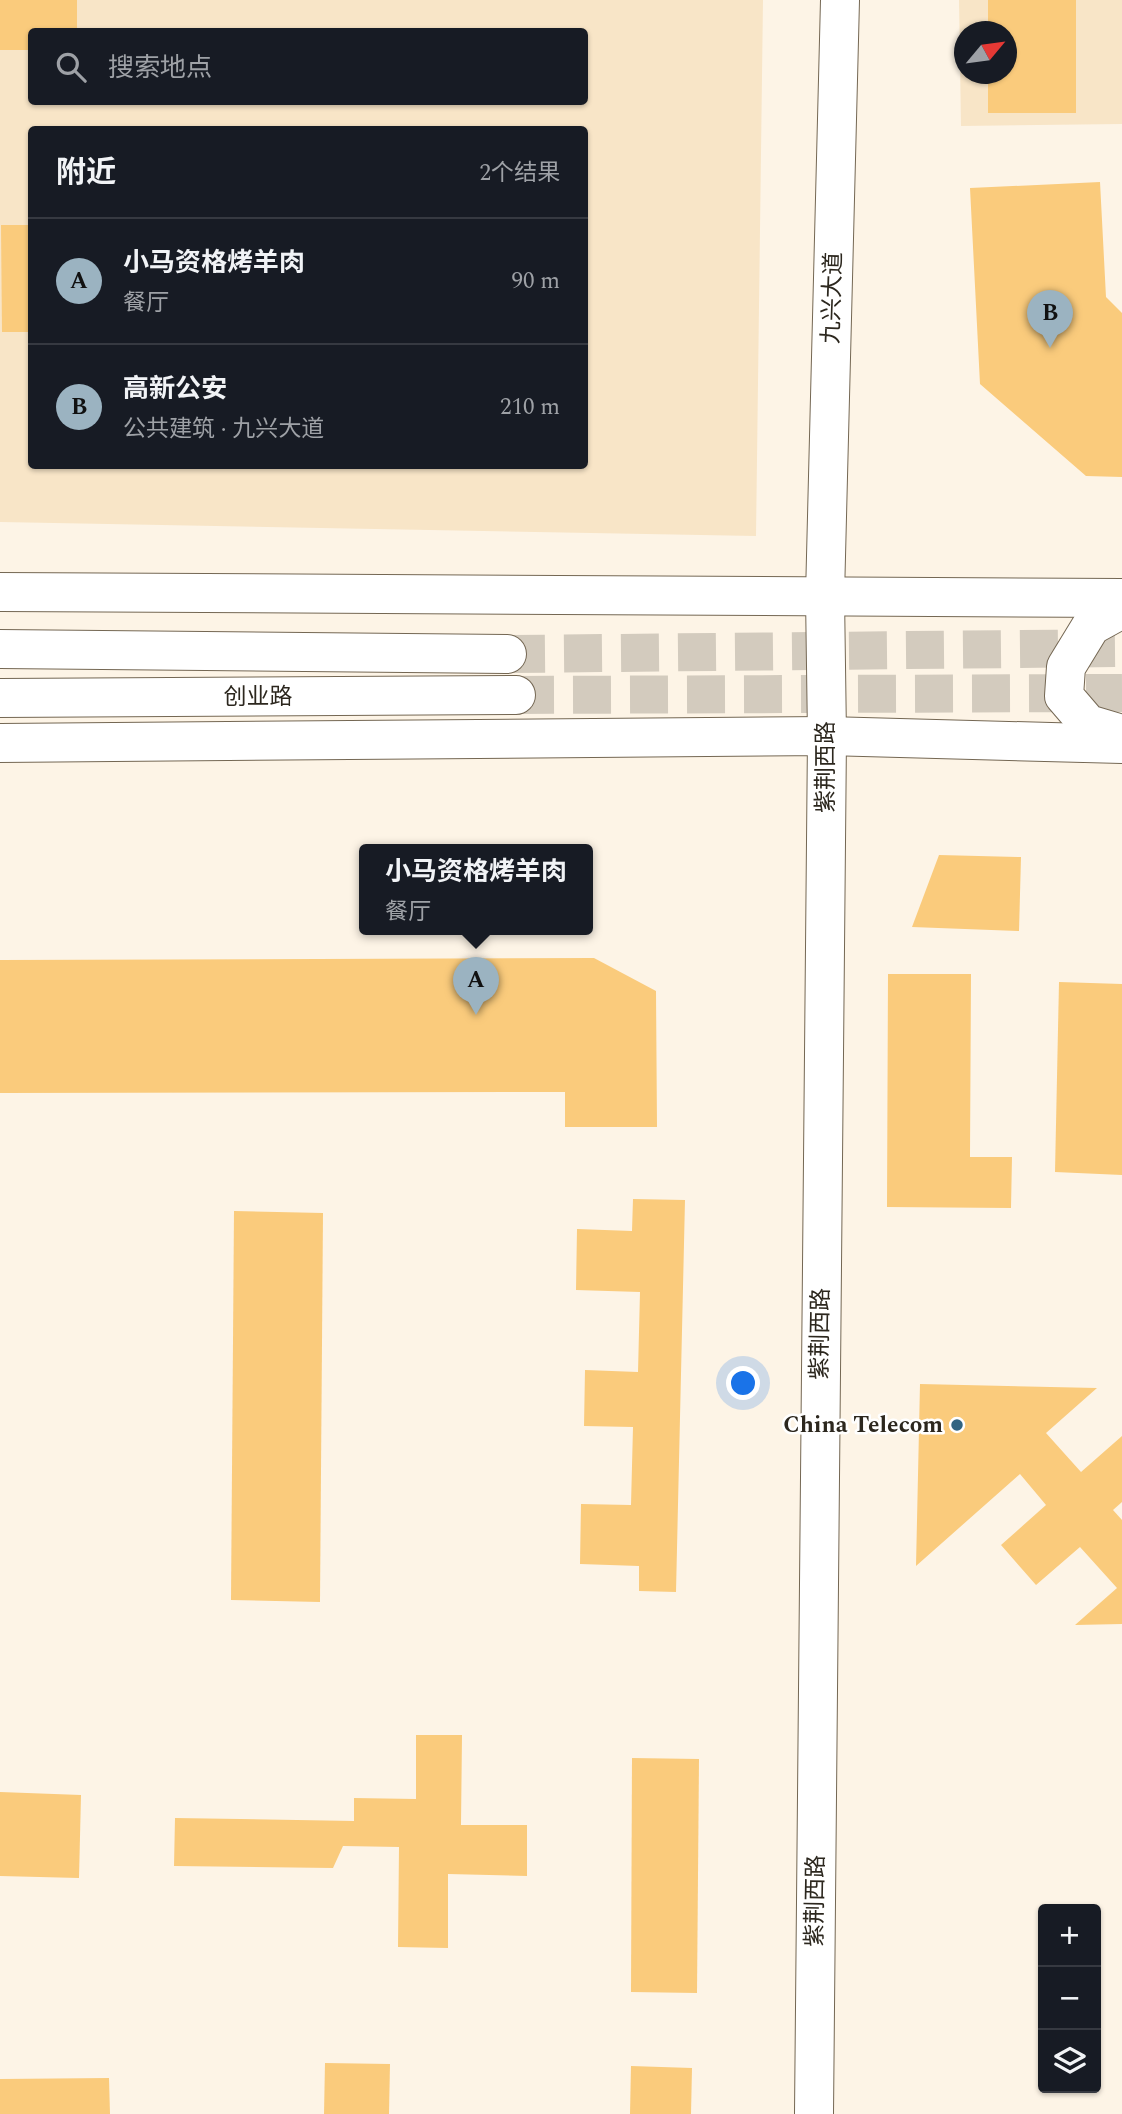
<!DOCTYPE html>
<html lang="zh">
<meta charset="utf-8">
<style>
:root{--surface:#171b24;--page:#20242c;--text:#f1f3f6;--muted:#9ea1a6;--line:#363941;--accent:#9bb3c1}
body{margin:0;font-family:Spectral,"Noto Sans SC",serif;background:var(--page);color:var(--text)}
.controls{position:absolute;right:21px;bottom:21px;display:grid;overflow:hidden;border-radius:7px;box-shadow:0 2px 5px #0004}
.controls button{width:63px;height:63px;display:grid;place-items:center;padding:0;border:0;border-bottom:2px solid var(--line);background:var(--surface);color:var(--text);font:35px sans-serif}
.compass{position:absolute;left:954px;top:21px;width:63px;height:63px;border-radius:50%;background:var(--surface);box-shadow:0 2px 5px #0004;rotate:61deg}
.you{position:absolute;left:744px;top:1384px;width:24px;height:24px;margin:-18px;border:5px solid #fff;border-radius:50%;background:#1a73e8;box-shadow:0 0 0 10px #1a73e833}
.badge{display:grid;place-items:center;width:46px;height:46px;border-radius:50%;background:var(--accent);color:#111;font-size:23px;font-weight:700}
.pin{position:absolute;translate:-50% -58px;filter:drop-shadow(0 2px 4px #0008)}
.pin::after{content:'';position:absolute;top:37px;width:24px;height:21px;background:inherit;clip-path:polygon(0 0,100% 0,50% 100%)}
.popup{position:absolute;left:359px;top:844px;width:234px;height:91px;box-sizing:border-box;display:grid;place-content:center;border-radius:7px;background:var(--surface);filter:drop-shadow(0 2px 5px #0005);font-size:23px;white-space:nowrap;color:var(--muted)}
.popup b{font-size:26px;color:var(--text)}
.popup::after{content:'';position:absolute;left:50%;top:100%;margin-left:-14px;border:14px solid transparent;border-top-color:var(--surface)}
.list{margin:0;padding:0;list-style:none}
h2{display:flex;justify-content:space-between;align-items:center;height:91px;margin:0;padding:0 28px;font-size:30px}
h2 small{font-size:23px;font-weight:400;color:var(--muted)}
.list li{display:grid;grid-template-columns:46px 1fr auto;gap:21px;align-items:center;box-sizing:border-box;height:126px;padding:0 28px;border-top:2px solid var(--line)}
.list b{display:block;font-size:26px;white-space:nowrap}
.list p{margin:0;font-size:23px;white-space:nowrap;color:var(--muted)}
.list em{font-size:23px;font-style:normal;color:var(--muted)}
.icon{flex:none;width:38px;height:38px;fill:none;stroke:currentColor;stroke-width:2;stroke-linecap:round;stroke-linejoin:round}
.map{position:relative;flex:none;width:1122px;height:2114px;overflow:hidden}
.search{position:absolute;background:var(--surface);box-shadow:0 2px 5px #0004;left:28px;top:28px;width:560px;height:77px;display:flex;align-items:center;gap:18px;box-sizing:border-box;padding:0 24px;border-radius:7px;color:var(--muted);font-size:26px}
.panel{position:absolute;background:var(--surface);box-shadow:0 2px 5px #0004;left:28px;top:126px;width:560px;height:343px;border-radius:7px}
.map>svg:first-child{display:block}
.built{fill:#f8e5c7;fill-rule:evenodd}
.building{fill:#facb7c}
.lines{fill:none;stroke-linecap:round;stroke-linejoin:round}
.major-tunnel{stroke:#d3cbbe;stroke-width:38;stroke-dasharray:38 19;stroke-linecap:butt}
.minor-casing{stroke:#746753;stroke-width:40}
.major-casing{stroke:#746753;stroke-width:40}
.minor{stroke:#fff;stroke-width:38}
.major{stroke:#fff;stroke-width:38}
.poi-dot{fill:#316481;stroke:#fff;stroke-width:2.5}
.labels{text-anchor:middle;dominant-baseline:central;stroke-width:5;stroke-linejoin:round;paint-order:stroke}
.street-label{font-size:23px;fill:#2c271e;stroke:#fff}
.poi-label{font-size:23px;font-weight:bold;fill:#2c271e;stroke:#fff;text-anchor:end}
</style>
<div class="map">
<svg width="1122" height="2114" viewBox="0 0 1122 2114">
<rect width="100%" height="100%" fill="#fdf4e6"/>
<g class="built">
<path d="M0,0H763L756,536L0,522ZM32,32H584V102H32ZM32,130H584V466H32Z"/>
<path d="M959,0H1122V124L961,126ZM964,32H1006V74H964Z"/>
</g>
<g class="building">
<polygon points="0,0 77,0 77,32 32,32 32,50 0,50"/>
<polygon points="988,0 1076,0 1076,113 988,113 988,74 1006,74 1006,32 988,32"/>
<polygon points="1100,182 1106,297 1122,313 1122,477 1086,476 980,384 970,188"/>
<polygon points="1,225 32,225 32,332 2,332"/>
<polygon points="939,855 1021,857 1019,931 912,927"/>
<polygon points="594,958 656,991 657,1127 565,1127 565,1092 0,1093 0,960"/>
<polygon points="888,974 971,974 970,1157 1012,1157 1011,1208 887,1207"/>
<polygon points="1059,982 1122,984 1122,1175 1055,1172"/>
<polygon points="633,1199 685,1200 676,1592 639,1591 639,1566 580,1564 581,1504 631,1505 633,1427 584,1426 585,1370 638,1372 640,1292 576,1290 577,1229 632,1231"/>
<polygon points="234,1211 323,1213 320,1602 231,1600"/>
<polygon points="920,1384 1097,1388 1046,1433 1081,1472 1122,1436 1122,1502 1113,1510 1122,1520 1122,1624 1075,1625 1117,1588 1080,1547 1036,1585 1001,1545 1046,1505 1020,1474 916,1566"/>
<polygon points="416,1735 462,1735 461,1825 527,1825 527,1876 448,1874 448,1948 398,1947 399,1847 343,1846 333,1868 174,1866 175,1818 354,1821 354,1798 416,1799"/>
<polygon points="632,1758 699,1759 697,1993 631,1992"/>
<polygon points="0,1792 81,1795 79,1878 0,1876"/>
<polygon points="325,2063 390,2064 389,2114 324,2114"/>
<polygon points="631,2066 692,2068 691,2114 630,2114"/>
<polygon points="109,2078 110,2114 0,2114 0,2079"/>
</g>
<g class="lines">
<g class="major-tunnel">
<polyline points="507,654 1122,648"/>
<polyline points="516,695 1122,693"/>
</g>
<g class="minor-casing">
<g id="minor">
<polyline points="0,592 1122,598"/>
<polyline points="0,743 827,736 1122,744"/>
<polyline points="814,2114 827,736 825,596"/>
</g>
</g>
<g class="major-casing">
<g id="major">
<polyline points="825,596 840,0"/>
<polyline points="1122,609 1091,626 1066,667 1064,696 1088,724 1122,734"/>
<polyline points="0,649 507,654"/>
<polyline points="0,698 516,695"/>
</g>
</g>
<use href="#minor" class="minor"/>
<use href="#major" class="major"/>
</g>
<circle class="poi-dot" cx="957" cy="1425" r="7"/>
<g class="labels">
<g class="street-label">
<text transform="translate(833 298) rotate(-88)">九兴大道</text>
<text x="258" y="697">创业路</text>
<text transform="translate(826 767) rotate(-90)">紫荆西路</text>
<text transform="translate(821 1334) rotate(-89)">紫荆西路</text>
<text transform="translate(816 1901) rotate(-89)">紫荆西路</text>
</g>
<g class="poi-label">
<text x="943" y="1425">China Telecom</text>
</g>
</g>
</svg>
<div class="controls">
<button>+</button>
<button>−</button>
<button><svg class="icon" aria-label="layers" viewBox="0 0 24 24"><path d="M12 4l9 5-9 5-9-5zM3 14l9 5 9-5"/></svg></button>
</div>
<svg class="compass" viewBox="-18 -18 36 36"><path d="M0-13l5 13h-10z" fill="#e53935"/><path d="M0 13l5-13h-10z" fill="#9ea1a6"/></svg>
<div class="you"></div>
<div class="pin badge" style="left:476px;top:1015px">A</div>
<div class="popup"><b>小马资格烤羊肉</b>餐厅</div>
<div class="pin badge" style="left:1050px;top:348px">B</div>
<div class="search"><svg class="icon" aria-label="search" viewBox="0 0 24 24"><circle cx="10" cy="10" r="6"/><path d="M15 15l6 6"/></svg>搜索地点</div>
<section class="panel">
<h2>附近<small>2个结果</small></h2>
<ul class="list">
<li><span class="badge">A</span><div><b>小马资格烤羊肉</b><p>餐厅</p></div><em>90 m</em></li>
<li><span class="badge">B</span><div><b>高新公安</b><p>公共建筑 · 九兴大道</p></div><em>210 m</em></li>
</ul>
</section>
</div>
